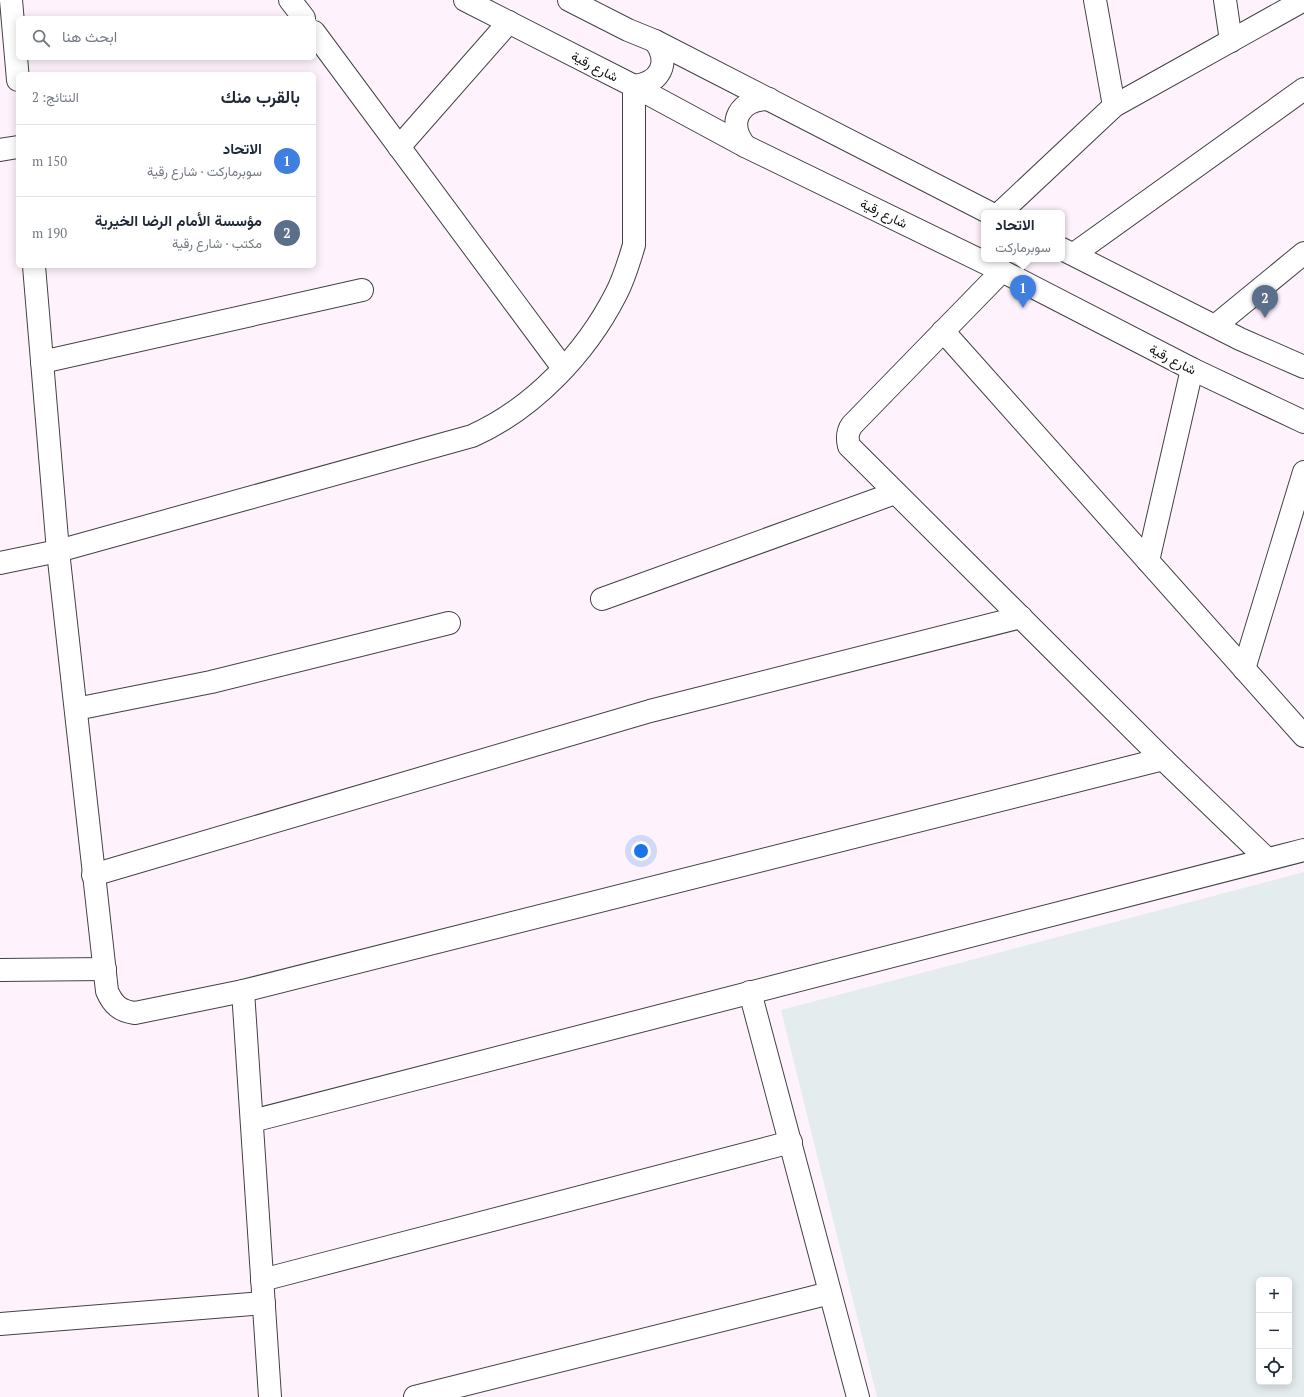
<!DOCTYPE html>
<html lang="ar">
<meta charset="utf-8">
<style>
:root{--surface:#fff;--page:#f6f6f7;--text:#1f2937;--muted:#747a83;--line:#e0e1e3;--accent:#4e31b6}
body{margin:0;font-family:"PT Serif",Vazirmatn,serif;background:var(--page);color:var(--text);direction:rtl}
.controls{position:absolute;right:12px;bottom:12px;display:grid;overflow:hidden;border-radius:6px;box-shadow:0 2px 10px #0003}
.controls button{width:36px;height:36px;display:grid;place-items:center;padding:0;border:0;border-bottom:1px solid var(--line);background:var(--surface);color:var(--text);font:20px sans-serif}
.you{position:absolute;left:641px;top:851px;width:14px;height:14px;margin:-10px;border:3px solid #fff;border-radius:50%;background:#1a73e8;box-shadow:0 0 0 6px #1a73e833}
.badge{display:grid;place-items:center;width:26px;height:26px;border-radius:50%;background:var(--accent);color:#fff;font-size:13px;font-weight:700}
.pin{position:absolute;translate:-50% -33px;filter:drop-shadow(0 1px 2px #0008)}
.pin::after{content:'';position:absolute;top:21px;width:14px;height:12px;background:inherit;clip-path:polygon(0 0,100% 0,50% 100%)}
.popup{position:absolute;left:981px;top:210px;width:84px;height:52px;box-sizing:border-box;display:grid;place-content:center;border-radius:6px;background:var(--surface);filter:drop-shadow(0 1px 3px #0005);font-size:13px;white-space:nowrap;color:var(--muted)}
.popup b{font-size:15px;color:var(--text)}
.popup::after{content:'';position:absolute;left:50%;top:100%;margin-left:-8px;border:8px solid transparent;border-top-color:var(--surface)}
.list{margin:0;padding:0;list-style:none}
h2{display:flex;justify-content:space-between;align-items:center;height:52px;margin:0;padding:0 16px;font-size:17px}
h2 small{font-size:13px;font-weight:400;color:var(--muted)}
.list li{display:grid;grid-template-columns:26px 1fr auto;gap:12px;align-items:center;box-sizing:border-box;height:72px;padding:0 16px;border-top:1px solid var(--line)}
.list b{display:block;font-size:15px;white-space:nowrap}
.list p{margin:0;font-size:13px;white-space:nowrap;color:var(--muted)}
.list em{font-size:13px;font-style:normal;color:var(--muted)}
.icon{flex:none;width:22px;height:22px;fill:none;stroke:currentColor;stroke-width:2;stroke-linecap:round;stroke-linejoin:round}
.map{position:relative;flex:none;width:1304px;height:1397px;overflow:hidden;direction:ltr}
.search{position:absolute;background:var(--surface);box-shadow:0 2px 10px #0003;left:16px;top:16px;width:300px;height:44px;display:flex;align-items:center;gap:10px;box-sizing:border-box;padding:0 14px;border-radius:6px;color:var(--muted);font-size:15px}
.panel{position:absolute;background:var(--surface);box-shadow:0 2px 10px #0003;left:16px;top:72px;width:300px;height:196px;border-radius:6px;direction:rtl}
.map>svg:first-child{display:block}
.industrial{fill:#e5eced;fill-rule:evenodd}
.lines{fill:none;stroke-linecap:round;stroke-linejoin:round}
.minor-casing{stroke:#424242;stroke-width:24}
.tertiary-casing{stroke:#424242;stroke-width:24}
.minor{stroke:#fff;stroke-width:22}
.tertiary{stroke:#fff;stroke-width:22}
.labels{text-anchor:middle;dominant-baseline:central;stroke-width:4;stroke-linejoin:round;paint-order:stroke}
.street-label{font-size:13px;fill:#0f0f0f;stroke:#fff}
</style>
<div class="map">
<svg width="1304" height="1397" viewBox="0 0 1304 1397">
<rect width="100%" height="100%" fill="#fef3fd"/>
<path class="industrial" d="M1304,872V1397H877L781,1010ZM1259,1280H1289V1382H1259Z"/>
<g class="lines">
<g class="minor-casing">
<g id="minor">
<polyline points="11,0 18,80"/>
<polyline points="290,0 304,18"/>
<polyline points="1095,0 1114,106"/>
<polyline points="1225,0 1231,41"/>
<polyline points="314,32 563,368"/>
<polyline points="399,147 509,22"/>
<polyline points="0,150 18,147"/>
<polyline points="1000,213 1114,106 1304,0"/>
<polyline points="1074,254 1304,89"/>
<path d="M34,266L58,551L107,991C113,1005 120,1011 135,1013L243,991L1163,759"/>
<path d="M1002,271L852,425C847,432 847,438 849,446L1163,759L1267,859"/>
<polyline points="1215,326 1304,253"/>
<polyline points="943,331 1304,736"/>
<polyline points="42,362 362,290"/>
<polyline points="1148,561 1192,369"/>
<path d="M0,563L58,551L472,436C533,409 586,353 616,294C624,279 629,262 634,245V86"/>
<polyline points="602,599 895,493"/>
<polyline points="1244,669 1304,472"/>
<polyline points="76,709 211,682 449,623"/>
<polyline points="93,875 650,711 1021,617"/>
<polyline points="0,970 105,969"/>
<polyline points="243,991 270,1397"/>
<polyline points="750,992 858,1397"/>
<polyline points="252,1121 1304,850"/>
<polyline points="262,1280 791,1142"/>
<polyline points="0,1324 264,1303"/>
<polyline points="415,1397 830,1293"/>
</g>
</g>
<g class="tertiary-casing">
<g id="tertiary">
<polyline points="465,0 634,86 745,146 1002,271 1192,369 1304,422"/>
<polyline points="569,0 628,30 655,41 990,213"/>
<path d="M634,86C660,83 671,63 655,41"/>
<path d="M745,146C726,122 740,99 769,99"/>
<polyline points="1062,249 1240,339 1304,367"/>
</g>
</g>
<use href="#minor" class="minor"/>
<use href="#tertiary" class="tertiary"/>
</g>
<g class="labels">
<g class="street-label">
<text transform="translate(595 66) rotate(27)">شارع رقية</text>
<text transform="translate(884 213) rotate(26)">شارع رقية</text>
<text transform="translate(1173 359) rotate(27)">شارع رقية</text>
</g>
</g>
</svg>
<div class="controls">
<button>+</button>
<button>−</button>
<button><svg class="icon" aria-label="locate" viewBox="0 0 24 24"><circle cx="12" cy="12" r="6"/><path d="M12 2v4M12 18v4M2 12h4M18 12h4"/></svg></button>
</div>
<div class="you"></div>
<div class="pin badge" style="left:1023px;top:308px;background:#3f7fe0">1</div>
<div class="popup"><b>الاتحاد</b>سوبرماركت</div>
<div class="pin badge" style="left:1265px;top:318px;background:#5c6f8a">2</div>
<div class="search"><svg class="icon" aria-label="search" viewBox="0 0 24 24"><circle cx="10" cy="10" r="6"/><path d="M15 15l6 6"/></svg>ابحث هنا</div>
<section class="panel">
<h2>بالقرب منك<small>النتائج: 2</small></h2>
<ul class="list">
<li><span class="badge" style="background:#3f7fe0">1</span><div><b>الاتحاد</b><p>سوبرماركت · شارع رقية</p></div><em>150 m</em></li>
<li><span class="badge" style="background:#5c6f8a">2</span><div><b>مؤسسة الأمام الرضا الخيرية</b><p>مكتب · شارع رقية</p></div><em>190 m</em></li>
</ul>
</section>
</div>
